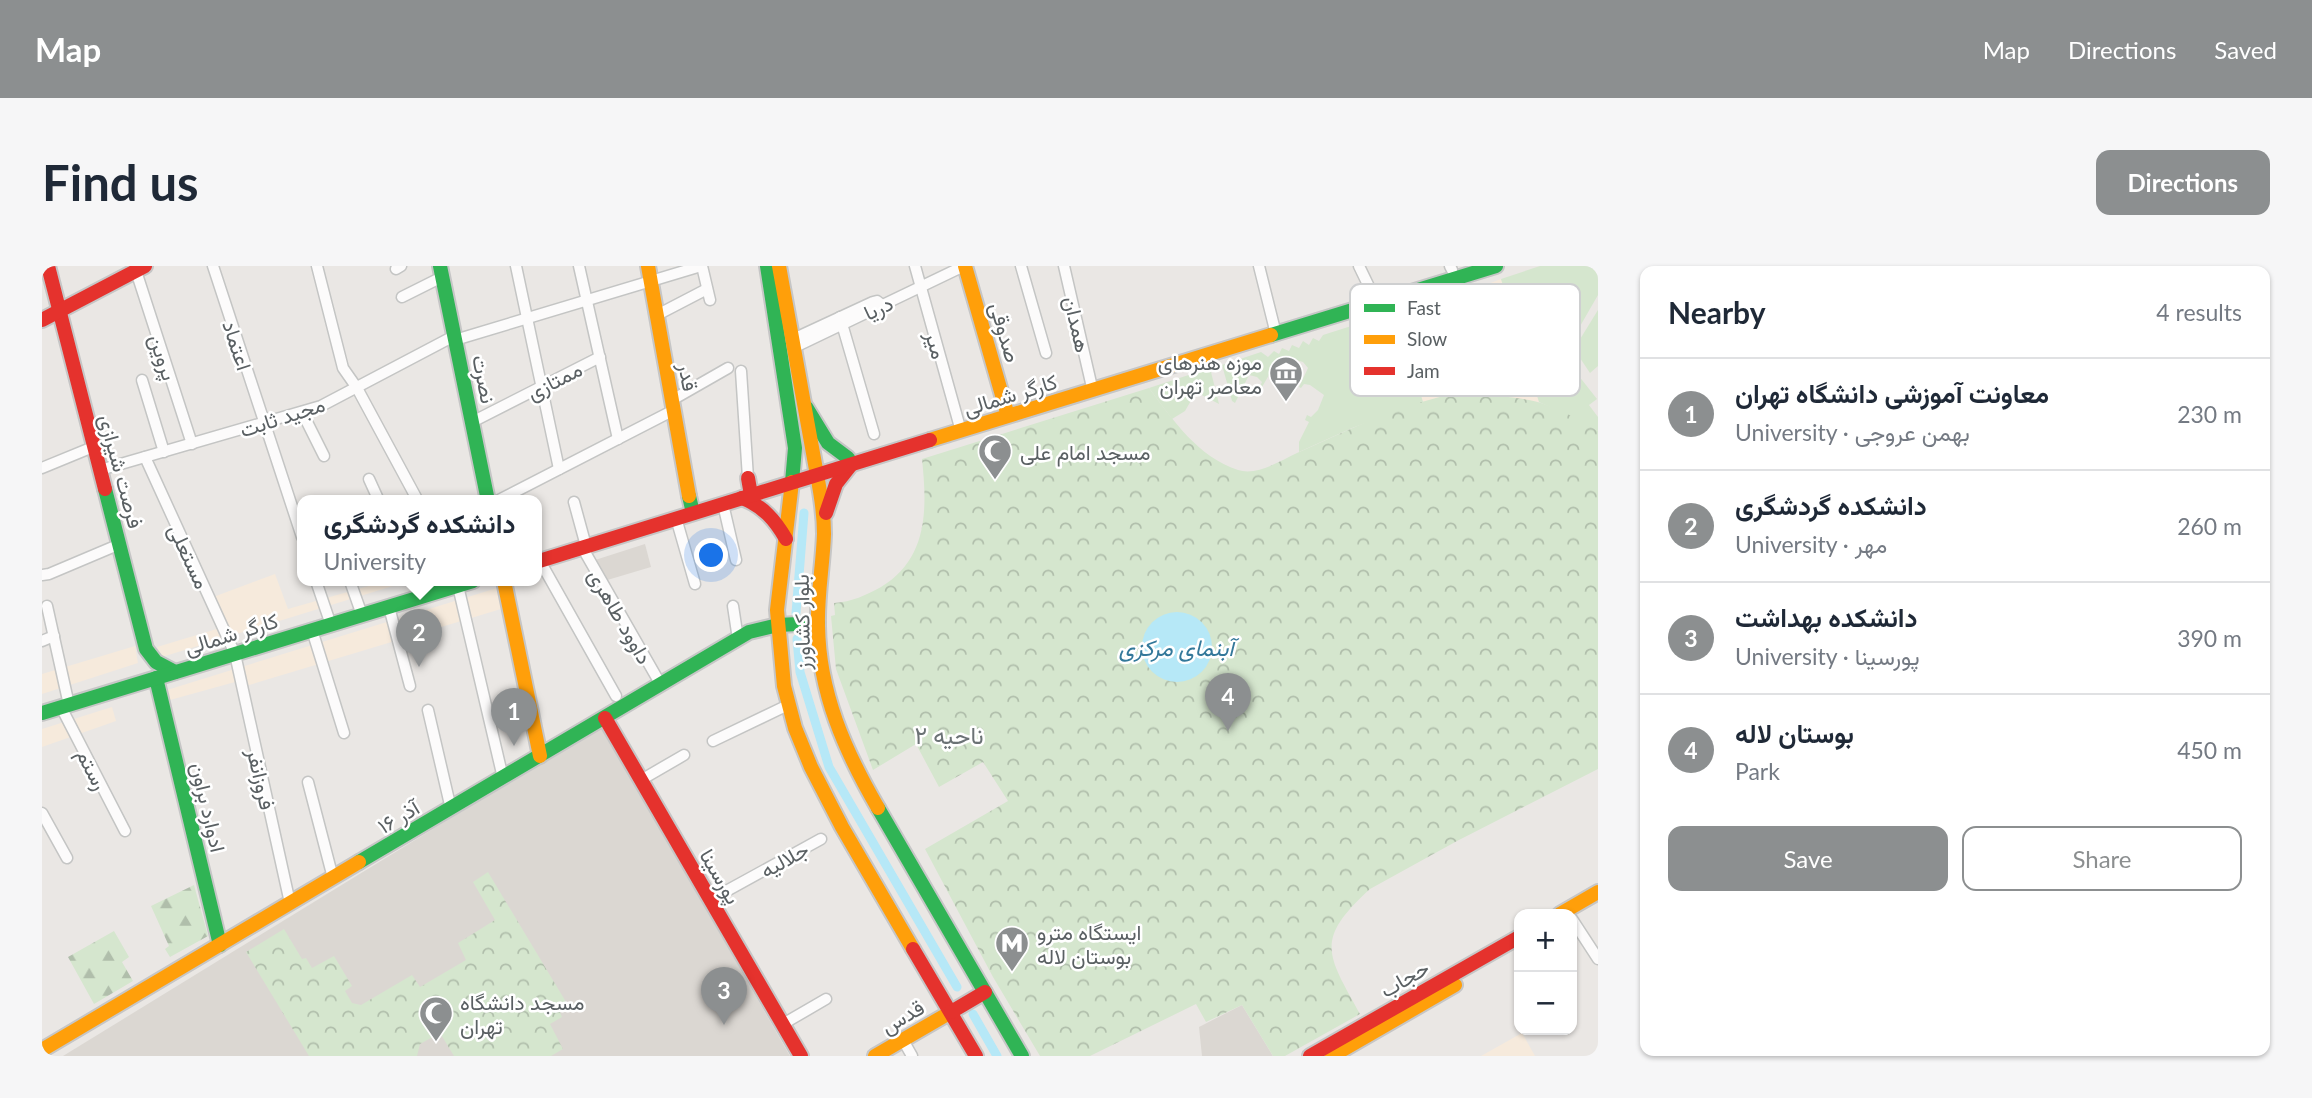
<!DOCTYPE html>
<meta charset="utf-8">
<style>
:root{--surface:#fff;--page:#f6f6f7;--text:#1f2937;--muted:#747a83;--line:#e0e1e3;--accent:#8c8f90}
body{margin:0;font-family:Lato,Vazirmatn,sans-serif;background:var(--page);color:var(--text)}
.controls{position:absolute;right:21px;bottom:21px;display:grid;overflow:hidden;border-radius:14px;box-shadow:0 2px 5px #0004}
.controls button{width:63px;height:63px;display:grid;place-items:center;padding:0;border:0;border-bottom:2px solid var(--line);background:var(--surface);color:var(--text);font:35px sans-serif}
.you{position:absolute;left:670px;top:290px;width:24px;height:24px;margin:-18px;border:5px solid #fff;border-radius:50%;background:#1a73e8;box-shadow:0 0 0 10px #1a73e833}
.badge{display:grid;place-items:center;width:46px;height:46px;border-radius:50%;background:var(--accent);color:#fff;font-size:23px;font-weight:700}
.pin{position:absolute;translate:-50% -58px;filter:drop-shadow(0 2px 4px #0008)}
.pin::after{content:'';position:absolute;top:37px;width:24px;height:21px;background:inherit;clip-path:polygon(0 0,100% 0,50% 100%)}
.popup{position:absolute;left:255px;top:229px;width:245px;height:91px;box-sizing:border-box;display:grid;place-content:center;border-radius:14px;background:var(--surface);filter:drop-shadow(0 2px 5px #0005);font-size:23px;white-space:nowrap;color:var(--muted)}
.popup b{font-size:26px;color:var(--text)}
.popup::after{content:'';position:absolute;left:50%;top:100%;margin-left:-14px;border:14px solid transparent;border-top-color:var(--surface)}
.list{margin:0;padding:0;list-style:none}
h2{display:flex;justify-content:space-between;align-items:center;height:91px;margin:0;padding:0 28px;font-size:30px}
h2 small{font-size:23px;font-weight:400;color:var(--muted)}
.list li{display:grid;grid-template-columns:46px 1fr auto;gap:21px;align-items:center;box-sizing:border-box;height:112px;padding:0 28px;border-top:2px solid var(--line)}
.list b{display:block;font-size:26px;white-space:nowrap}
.list p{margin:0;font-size:23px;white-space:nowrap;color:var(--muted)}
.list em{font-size:23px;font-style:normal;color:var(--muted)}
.actions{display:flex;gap:14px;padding:21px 28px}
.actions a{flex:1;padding:16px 0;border:2px solid var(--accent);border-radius:14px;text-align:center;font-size:24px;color:var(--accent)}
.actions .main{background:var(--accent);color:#fff}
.map{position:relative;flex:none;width:1556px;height:790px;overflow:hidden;border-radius:14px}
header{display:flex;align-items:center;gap:42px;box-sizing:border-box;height:98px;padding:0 35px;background:var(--accent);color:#fff}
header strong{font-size:33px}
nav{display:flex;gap:38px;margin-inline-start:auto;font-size:24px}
.intro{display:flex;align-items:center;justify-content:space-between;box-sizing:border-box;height:168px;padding:0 42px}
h1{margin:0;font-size:49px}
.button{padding:18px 32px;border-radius:14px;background:var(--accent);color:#fff;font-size:24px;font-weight:700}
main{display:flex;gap:42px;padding:0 42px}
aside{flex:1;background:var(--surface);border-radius:14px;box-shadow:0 2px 5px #0004}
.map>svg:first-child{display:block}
.commercial{fill:#f6eadc}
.education{fill:#dbd7d2}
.grass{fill:#d5e6ce}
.forest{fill:url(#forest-firs)}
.park{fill:url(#park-crowns)}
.water{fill:#b6e8f7}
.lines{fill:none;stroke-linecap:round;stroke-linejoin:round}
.canal{stroke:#b6e8f7;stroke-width:9}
.street-casing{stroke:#c4c5c4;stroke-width:13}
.fast-casing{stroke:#c6c6c6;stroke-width:18}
.slow-casing{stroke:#c6c6c6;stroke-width:18}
.jam-casing{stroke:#c6c6c6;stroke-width:18}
.street{stroke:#fcfbfb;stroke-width:10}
.fast{stroke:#30b455;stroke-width:14}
.slow{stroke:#ff9f0a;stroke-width:14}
.jam{stroke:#e5322d;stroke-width:14}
.labels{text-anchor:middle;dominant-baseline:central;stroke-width:5;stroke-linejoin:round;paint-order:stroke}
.street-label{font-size:21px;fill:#5a6063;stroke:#fff}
.poi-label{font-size:21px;fill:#5a6063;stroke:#fff;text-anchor:start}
.water-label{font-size:23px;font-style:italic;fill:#33789a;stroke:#fff}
.quarter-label{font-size:24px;fill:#6b7275;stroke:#fff}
.key{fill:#fff;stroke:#cecfd0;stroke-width:2}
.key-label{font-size:19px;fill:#5a6063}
</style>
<header>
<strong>Map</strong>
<nav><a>Map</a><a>Directions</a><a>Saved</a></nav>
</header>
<div class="intro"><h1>Find us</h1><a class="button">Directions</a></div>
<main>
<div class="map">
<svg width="1556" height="790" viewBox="0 0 1556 790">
<defs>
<pattern id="forest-firs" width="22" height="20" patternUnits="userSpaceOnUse" patternTransform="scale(1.75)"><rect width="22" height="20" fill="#d5e6ce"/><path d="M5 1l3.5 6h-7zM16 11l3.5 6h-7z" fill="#b0beab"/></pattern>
<pattern id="park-crowns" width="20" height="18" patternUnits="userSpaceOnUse" patternTransform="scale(1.75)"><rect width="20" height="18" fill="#d5e6ce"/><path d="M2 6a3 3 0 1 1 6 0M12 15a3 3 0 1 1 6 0" fill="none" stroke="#b0beab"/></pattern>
</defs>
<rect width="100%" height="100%" fill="#eae7e4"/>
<g class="commercial">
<polygon points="1459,13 1497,136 1412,129 1381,136 1355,53"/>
<polygon points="233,308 246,343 344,315 367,315 120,391 115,381 178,362 166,333"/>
<polygon points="455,322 459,343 194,423 193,416 128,434 125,424"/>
<polygon points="93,380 96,397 0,428 0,408"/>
<polygon points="70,441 74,455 0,481 0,463"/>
<polygon points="1480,767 1493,790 1439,790"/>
</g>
<g class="education">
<polygon points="603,278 609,301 562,315 550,295"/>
<polygon points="559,460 748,790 21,790"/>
<polygon points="1200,739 1231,790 1160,790 1157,761"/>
</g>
<g class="grass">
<polygon points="1498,0 1556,0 1556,29 1518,95 1524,102 1529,100 1555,133 1547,139 1556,151 1556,165 1530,151 1497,136 1459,13"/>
<polygon points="1556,44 1556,100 1548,107 1532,83"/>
<polygon points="1355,53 1381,136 1310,162 1257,186 1257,176 1267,156 1263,154 1265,149 1269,151 1276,144 1282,129 1268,119 1262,118 1259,122 1257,121 1266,102 1261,96 1254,94 1244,114 1241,112 1243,108 1238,104 1231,102 1220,121 1218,120 1220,116 1215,111 1207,109 1193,137 1190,135 1180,99 1219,86 1226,91 1232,85 1237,88 1240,82 1247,85 1250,79 1257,82 1261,75 1267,79 1271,72 1277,75 1281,69 1325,55 1328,63 1337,64 1340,57"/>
<polygon points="1168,102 1177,138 1154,126 1143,145 1130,153 1107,122"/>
</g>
<g class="forest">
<polygon points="152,619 166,670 128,691 123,683 127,680 109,640"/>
<polygon points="72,665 87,691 80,696 91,715 52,738 26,691"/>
</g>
<g class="park">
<path d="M1107,122C1131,154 1156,191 1196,204C1215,210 1238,195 1255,187C1300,167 1346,144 1394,132C1415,126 1478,130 1499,137C1519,144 1539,154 1556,165V503L1415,575L1328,623C1272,674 1285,688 1318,748L1243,790H1231L1200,739L1164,756L1154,738L1048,790H998L951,711L883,583L966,535L941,496L897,521L874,478L831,504L794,403L789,350L793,349L792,337C810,336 824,329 839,321C887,292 885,241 880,193Z"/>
<polygon points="446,606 524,736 516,741 520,751 508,758 521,783 509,790 412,790 398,767 378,778 375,790 267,790 204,686 242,663 260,693 264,692 270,702 292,690 310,720 303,725 310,737 319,739 370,709 378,721 424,694 416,677 453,654 431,616"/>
</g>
<circle class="water" cx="1135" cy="381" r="35"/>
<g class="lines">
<g class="canal">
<polyline points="754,347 762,247"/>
<polyline points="755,373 758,406 787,501 915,721"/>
<polyline points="931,748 955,790"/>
</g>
<g class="street-casing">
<g id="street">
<polyline points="171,0 260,271"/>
<polyline points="275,0 301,102 315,122 376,235"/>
<polyline points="474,0 517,203"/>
<polyline points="537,0 576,173"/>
<polyline points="660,0 668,34"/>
<polyline points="873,0 917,158"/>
<polyline points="979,0 1004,87"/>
<polyline points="1022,0 1049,117"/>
<polyline points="1217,0 1232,60"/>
<polyline points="1317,0 1331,29"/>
<polyline points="1408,0 1410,4"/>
<polyline points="354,3 359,0"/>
<polyline points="94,5 150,178"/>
<polyline points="360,31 400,11"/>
<polyline points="615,49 665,23"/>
<polyline points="798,51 832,168"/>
<polyline points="413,74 659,0"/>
<polyline points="749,74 831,36 835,35 840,39"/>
<polyline points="751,82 922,0"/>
<polyline points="699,105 706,212"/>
<polyline points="100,114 122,186"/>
<polyline points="630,134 686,102"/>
<polyline points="260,146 282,190"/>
<polyline points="430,156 558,91"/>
<polyline points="103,191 193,388 248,637"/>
<polyline points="0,202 51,181"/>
<polyline points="58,204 279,140 412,70"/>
<polyline points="327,213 337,235"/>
<polyline points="455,235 632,144"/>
<polyline points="532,236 544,280"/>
<polyline points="681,238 694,294"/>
<polyline points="634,252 653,318"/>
<polyline points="540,281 619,419"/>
<polyline points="498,295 574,430"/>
<polyline points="0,309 7,308 78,278"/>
<polyline points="274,315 289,359"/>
<polyline points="308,315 320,349"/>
<polyline points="376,315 382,330"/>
<polyline points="416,320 461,512"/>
<polyline points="5,340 27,439"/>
<polyline points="691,340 696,373"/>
<polyline points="347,341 368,420"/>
<polyline points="270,364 302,467"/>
<polyline points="0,375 12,370"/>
<polyline points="19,441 83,565"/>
<polyline points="386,444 409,543"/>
<polyline points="671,475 746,439"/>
<polyline points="599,514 642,489"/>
<polyline points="266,516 291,612"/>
<polyline points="0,547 25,592"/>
<polyline points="668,634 779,573"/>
<polyline points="1530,653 1556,693"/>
<polyline points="741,758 784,733"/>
<polyline points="861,774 870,790"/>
</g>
</g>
<g class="fast-casing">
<g id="fast">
<polyline points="398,0 446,235"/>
<polyline points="725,0 753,182 750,216"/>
<polyline points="1229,69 1454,0"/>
<polyline points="764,141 786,177 806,192"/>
<polyline points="63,223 104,383 114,396 133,406"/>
<polyline points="647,230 651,247"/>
<polyline points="736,359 776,357"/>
<polyline points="114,412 178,679"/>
<polyline points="0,447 431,315"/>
<polyline points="836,542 980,790"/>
<polyline points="317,596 707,366 736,359"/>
</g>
</g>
<g class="slow-casing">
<g id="slow">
<polyline points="606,0 647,230"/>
<polyline points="737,0 775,209"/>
<polyline points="923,0 964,143"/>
<polyline points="888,174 1229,69"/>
<path d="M775,209C779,229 782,248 782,268C781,299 775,329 776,360C777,427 803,485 836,542"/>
<polyline points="750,216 735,344 742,420 753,462 769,501 800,561 871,683"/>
<polyline points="462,315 498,490"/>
<polyline points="1518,648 1556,626"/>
<polyline points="0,784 317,596"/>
<polyline points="833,790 909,746"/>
<polyline points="1290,790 1413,719"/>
</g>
</g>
<g class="jam-casing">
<g id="jam">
<polyline points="6,0 63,223"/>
<polyline points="0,54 103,0"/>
<polyline points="706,212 709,229"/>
<path d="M700,232C721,240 733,254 744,273"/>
<polyline points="784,247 794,218 809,199"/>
<polyline points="494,296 888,174"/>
<polyline points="563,452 759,790"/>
<polyline points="871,683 934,790"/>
<polyline points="909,746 943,726"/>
<polyline points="1268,790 1477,671"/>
</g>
</g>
<use href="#street" class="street"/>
<use href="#fast" class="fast"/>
<use href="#slow" class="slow"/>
<use href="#jam" class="jam"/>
</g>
<defs>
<g id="museum-pin" transform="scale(1.75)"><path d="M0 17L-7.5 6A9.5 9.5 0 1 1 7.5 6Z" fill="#8c8f90" stroke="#fff"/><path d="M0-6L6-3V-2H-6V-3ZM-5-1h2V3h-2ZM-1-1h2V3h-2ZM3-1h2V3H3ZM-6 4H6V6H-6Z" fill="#fff"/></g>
<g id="mosque-pin" transform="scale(1.75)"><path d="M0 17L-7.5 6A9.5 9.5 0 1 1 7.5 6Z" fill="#8c8f90" stroke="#fff"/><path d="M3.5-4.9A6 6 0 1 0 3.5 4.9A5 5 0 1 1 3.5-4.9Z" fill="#fff"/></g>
<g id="metro-pin" transform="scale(1.75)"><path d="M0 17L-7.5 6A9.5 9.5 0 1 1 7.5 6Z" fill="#8c8f90" stroke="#fff"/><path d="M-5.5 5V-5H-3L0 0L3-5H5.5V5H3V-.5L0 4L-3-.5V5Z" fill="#fff"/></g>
</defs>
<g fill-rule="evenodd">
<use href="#museum-pin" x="1244" y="107"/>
<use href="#mosque-pin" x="953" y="185"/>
<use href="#metro-pin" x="970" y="677"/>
<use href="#mosque-pin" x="394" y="747"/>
</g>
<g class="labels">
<g class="street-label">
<text transform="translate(836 41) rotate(-25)">دریا</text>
<text transform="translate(1036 58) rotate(77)">همدان</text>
<text transform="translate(964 66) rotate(74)">صدوقی</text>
<text transform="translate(196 79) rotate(72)">اعتماد</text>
<text transform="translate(895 79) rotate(74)">میر</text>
<text transform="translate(122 91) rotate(72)">پروین</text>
<text transform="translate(647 111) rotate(80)">قدر</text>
<text transform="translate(443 113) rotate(79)">نصرت</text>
<text transform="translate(512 114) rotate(-27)">ممتازی</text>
<text transform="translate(968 128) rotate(-17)">کارگر شمالی</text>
<text transform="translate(240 150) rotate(-18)">مجید ثابت</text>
<text transform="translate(80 205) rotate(75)">فرصت شیرازی</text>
<text transform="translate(148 290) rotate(65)">مستعلی</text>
<text transform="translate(579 350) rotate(60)">داوود طاهری</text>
<text transform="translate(759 356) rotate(-91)">بلوار کشاورز</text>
<text transform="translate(189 367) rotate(-17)">کارگر شمالی</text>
<text transform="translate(51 503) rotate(63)">رستم</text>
<text transform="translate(220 513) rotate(77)">فروزانفر</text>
<text transform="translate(167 541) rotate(77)">ادوارد براون</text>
<text transform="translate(356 550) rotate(-31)">۱۶ آذر</text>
<text transform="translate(742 593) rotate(-29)">جلالیه</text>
<text transform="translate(679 610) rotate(60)">پورسینا</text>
<text transform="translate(1362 712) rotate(-30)">حجاب</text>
<text transform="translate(860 750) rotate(-30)">قدس</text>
</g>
<g class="poi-label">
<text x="1220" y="95" text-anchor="end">موزه هنرهای<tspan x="1220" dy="24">معاصر تهران</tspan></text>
<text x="978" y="185">مسجد امام علی</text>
<text x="995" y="665">ایستگاه مترو<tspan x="995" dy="24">بوستان لاله</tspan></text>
<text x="418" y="735">مسجد دانشگاه<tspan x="418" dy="24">تهران</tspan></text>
</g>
<g class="water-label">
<text x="1134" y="381">آبنمای مرکزی</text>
</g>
<g class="quarter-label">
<text x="907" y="468">ناحیه ۲</text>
</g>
</g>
<rect x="1308" y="18" width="230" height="112" rx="10" class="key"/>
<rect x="1322" y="38" width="31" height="8" fill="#30b455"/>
<rect x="1322" y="69" width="31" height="9" fill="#ff9f0a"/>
<rect x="1322" y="101" width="31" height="8" fill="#e5322d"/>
<g class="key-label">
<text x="1365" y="49">Fast</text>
<text x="1365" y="80">Slow</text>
<text x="1365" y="112">Jam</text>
</g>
</svg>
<div class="controls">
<button>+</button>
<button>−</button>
</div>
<div class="you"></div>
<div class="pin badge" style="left:472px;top:480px">1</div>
<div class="pin badge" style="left:377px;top:401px">2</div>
<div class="popup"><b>دانشکده گردشگری</b>University</div>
<div class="pin badge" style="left:682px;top:759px">3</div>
<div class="pin badge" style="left:1186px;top:465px">4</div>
</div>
<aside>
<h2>Nearby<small>4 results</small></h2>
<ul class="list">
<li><span class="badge">1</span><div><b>معاونت آموزشی دانشگاه تهران</b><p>University · بهمن عروجی</p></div><em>230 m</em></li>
<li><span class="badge">2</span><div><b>دانشکده گردشگری</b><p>University · مهر</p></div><em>260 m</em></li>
<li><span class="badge">3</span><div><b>دانشکده بهداشت</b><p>University · پورسینا</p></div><em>390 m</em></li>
<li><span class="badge">4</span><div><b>بوستان لاله</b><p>Park</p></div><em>450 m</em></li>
</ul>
<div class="actions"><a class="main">Save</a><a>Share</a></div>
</aside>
</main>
